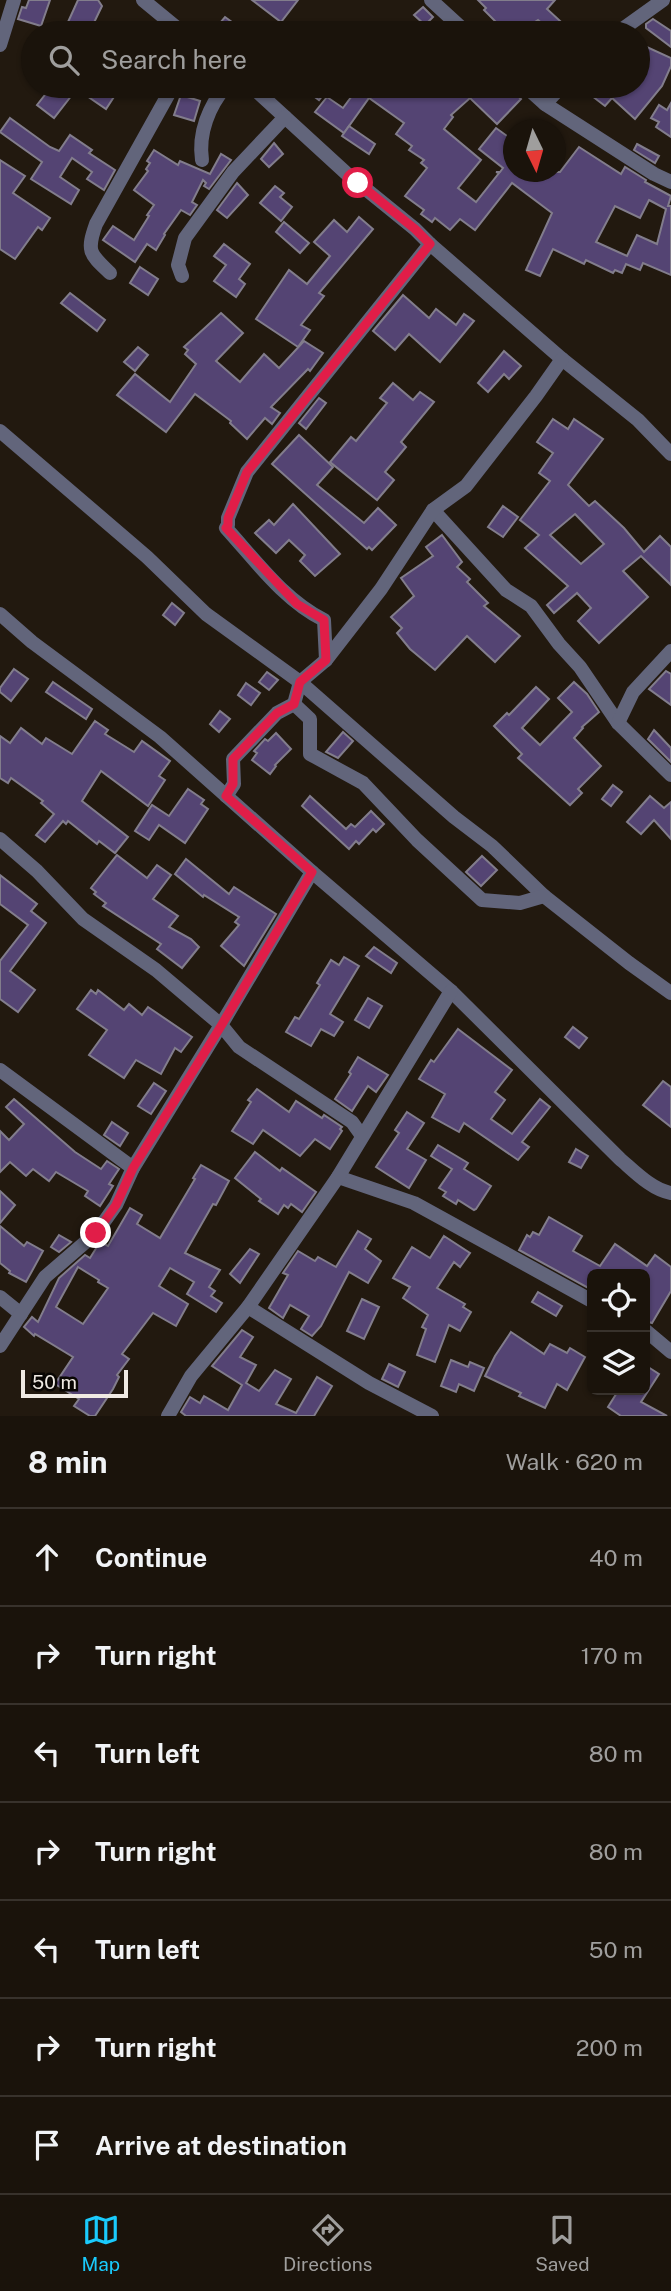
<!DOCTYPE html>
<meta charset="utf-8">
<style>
:root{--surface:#1a130b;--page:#272019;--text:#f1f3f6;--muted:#9f9e9d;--line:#38322c;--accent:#1acafc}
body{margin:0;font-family:"Public Sans",sans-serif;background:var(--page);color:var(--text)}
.controls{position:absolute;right:21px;bottom:21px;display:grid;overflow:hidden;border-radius:10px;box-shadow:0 2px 5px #0004}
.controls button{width:63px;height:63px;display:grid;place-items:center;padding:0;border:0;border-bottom:2px solid var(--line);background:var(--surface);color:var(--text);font:35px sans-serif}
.compass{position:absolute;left:503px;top:119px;width:63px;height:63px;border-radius:50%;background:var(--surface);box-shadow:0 2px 5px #0004;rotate:175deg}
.scale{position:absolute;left:21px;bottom:18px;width:107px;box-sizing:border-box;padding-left:7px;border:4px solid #f0eae3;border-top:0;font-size:19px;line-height:24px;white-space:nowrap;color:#f0eae3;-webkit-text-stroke:5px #090603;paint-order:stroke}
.stop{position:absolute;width:21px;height:21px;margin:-16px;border:5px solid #e11d48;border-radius:50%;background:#fff}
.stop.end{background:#e11d48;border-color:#fff;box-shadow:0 2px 7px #0008}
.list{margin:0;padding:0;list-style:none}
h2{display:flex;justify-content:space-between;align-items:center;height:91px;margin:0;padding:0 28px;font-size:30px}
h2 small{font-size:23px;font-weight:400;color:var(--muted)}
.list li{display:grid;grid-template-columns:46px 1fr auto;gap:21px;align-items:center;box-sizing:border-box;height:98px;padding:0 28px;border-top:2px solid var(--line)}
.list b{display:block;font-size:26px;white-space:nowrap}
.list em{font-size:23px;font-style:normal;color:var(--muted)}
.icon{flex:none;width:38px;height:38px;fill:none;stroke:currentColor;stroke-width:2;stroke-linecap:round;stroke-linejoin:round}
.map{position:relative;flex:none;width:671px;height:1416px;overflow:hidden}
.search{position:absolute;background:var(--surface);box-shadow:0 2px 5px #0004;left:21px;right:21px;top:21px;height:77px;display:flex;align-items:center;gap:18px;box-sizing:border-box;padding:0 24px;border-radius:38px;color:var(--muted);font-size:26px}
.sheet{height:777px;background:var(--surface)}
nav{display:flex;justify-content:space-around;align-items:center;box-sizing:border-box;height:98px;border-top:2px solid var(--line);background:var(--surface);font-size:19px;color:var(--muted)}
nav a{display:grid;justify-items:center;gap:4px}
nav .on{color:var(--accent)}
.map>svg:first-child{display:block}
.building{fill:#544473;stroke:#827d8c;stroke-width:2;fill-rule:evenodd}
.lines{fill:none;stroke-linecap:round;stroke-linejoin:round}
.minor{stroke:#62657b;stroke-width:14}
.route{stroke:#e11d48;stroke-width:9}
</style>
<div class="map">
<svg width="671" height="1416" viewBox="0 0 671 1416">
<rect width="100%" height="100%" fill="#22190f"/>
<g class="building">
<polygon points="29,0 50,0 41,26 18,19 22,7 26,8"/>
<polygon points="78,0 98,0 102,6 89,33 63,33"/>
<polygon points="252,0 298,0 281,22"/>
<polygon points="478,0 555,0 547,9 573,33 553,33 538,20 518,33 492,33 501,27 484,10 486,8"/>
<polygon points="423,7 433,17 425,25 414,15"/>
<polygon points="225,17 247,33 221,33 215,29"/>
<polygon points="653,19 671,31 671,47 646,28 646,24"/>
<polygon points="638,43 671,58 671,66 662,86 635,119 612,98 605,106 579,86 638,86"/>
<polygon points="52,86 61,86 72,95 54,118 37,105"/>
<polygon points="94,86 121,86 106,109 87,96"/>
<polygon points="300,86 330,86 319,100"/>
<path d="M352,86H390L400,93L407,86H507L521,99L497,124L470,98L451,115L453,117L444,129L481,160L458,188L476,202L499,173L496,172H500L503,168L479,149L496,128L514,141V172H560L579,147L621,174L625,167L646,180L645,182L671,196L668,206H671V275L643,263L640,270L626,264L622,273L615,270L613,273L586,260L584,264L553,249L540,276L526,270L552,213L512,183L475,230L460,219L450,230L435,218L432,222L421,214L424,210L405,196L427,168L421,163L424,160L409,150L412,146L396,134L404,123L369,98L344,133L315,112L327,97L343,108L357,89ZM649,200L666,209L657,244L637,235L627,256L596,242L615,206L640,218Z"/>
<polygon points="181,95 200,101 194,121 174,115"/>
<polygon points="671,103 671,137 656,127 659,122 651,118 659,105 667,110"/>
<polygon points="10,118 50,147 59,151 70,135 92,150 89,153 115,170 104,190 87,179 92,172 72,158 60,177 79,190 71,204 31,179 42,162 0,132"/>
<polygon points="349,126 375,144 369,154 342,136"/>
<polygon points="274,143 283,154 269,167 261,159"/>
<polygon points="637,144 659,156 655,163 634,150"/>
<polygon points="154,150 178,165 180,161 210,174 221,154 231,160 209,189 204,186 206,183 203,180 192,202 197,205 190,215 181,210 164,234 165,235 156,250 147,244 135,262 103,240 113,226 134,240 149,216 147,215 154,205 134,190 148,171 146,169 150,163 147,161"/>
<polygon points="0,160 25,176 13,193 50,218 42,230 38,227 15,259 0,249"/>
<polygon points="237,183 248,195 227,218 217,210"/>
<polygon points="275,186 284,193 280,197 292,207 281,221 260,203"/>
<polygon points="359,217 373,229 319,293 324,296 301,325 310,330 298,347 256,319 289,270 307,284 330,256 314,242 334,220 347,232"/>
<polygon points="284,222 309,243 300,253 276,232"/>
<polygon points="224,244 250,264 239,279 245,284 236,297 214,281 226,265 214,256"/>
<polygon points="140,267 158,279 148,295 130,283"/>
<polygon points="70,293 105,320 97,331 61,303"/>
<polygon points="403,295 429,318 436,309 456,325 464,314 474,321 440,362 409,334 395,350 373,331"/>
<polygon points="221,313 243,333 216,361 240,382 264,354 279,368 304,341 323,353 310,371 308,369 271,407 280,413 272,424 265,418 247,439 230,423 231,421 195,394 166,432 117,395 135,374 170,402 196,364 185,354 188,350 184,347"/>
<polygon points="138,347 148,355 135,371 124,362"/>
<polygon points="504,351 521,366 509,379 504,374 488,392 478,383"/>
<polygon points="393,383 413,400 420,392 434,402 401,442 406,447 385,472 394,480 377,500 330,462 351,437 356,441 387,403 380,398"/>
<polygon points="319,398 326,403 306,429 299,423"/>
<path d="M553,419L568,429L574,419L603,439L568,485L589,506L595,501L624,528L644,552L660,536L671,547V585L641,556L623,571L648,597L599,643L578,621L591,608L577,593L554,613L547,605L568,586L525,548L539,535L520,520L550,481L539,473L553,453L537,442ZM575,514L604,544L581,564L550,535Z"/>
<polygon points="299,435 333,467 317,485 364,523 378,508 396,525 372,550 369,547 367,549 272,464"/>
<polygon points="293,504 340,554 315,576 300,561 305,555 289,540 276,553 255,533 269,520 274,525"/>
<polygon points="503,506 518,517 503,537 488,527"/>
<polygon points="442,535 462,562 457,567 470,579 467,582 488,603 484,606 520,636 495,662 467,636 435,670 410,649 397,633 402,628 391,617 414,596 401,578 433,556 426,547"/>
<polygon points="172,603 184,613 175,625 163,615"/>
<polygon points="14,669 28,679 11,701 0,692 0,688"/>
<polygon points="666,671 671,674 671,705 649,689"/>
<polygon points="267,672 278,680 269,690 259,682"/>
<polygon points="53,682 92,709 86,719 46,692"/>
<polygon points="574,682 587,694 599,712 582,727 583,728 574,738 601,766 578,789 582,793 570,805 518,758 522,754 494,726 507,713 509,715 536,687 549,699 522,728 540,745 572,712 558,698"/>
<polygon points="246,683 260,693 251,705 238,695"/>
<polygon points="220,711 230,719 219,732 210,724"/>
<polygon points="95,721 108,730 105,734 134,752 142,741 170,761 159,776 165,780 148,806 101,771 82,801 128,837 115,853 99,841 97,844 68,821 66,824 63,821 45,842 36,835 54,814 41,803 43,801 11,778 8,783 0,778 0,736 10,743 21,728 42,744 46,738 72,754"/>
<polygon points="654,730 671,748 671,762 648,739"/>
<polygon points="343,732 353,741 338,758 326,752"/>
<polygon points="276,733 291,749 275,765 276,766 270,774 252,760 257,753 254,751 265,739 268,741"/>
<polygon points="613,785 622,792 611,806 602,799"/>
<polygon points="188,789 204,800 201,804 208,809 185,843 159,825 149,840 135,831 152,805 169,816"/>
<polygon points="310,796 346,829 351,824 355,827 371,811 384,824 376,832 373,829 359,844 356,841 349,849 302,806"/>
<polygon points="650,796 664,808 671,802 671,839 654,820 641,834 627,822"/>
<polygon points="117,855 147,878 157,865 171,875 153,899 178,916 169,927 191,939 199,947 182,968 157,949 161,944 103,906 106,903 94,894 96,892 91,888"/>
<polygon points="482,856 497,870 481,886 466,872"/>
<polygon points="186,859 229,894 234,887 276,914 244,966 221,946 239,925 235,922 239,917 204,895 203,897 175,874"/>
<polygon points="0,875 37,904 31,911 46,923 10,971 35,990 18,1012 0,999 0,961 28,925 0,904"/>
<polygon points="374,947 397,963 391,973 366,956"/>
<polygon points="344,957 359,966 330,1014 343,1022 334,1036 321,1029 311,1046 286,1032 295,1017 299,1019 320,985 317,983 331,960 339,965"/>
<polygon points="91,990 96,994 98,990 124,1010 129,1004 142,1015 148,1007 192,1037 181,1052 175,1048 161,1074 136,1060 124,1078 89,1055 107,1030 77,1009"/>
<polygon points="368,998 382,1006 369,1028 355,1020"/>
<polygon points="573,1027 587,1038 579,1048 565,1037"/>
<polygon points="458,1029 512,1070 495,1092 505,1100 491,1119 512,1134 540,1099 550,1107 522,1142 529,1147 518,1160 464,1123 459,1132 432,1117 445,1094 419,1079 431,1060 434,1062"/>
<polygon points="358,1057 388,1075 376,1092 368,1086 352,1111 335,1099 351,1074 349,1072"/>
<polygon points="663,1081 671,1087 671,1127 643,1105"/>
<polygon points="154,1083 166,1091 151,1114 138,1106"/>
<polygon points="257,1089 289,1112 296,1101 322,1118 324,1115 342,1127 340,1129 342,1131 330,1149 315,1139 300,1156 263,1130 253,1144 232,1131 251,1102 248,1100"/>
<polygon points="14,1099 75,1152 101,1169 107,1161 119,1169 109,1184 113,1186 100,1206 85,1196 88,1191 56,1172 49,1181 33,1169 26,1176 10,1162 0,1172 0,1131 9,1140 24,1124 6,1107"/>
<polygon points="407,1112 424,1123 407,1149 426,1160 409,1188 376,1167 399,1133 395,1130"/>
<polygon points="112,1122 128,1133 120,1146 104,1135"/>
<polygon points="438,1145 468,1163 464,1169 491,1186 476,1209 474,1210 458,1200 456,1204 443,1196 446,1192 439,1188 452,1169 431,1156"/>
<polygon points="576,1149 588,1156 581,1168 569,1162"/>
<polygon points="255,1152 280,1171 282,1168 316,1192 302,1212 291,1204 288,1208 284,1205 278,1214 259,1201 261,1199 235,1178"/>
<path d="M201,1165L229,1181L216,1205L213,1204L185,1253L220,1270L209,1287L215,1291L211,1296L222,1303L216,1312L187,1294L194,1282L170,1268L159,1286L188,1304L176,1326L153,1313L122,1354L129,1359L117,1375L119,1377L113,1389L95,1416H90L74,1406L79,1399L55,1384L73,1357L35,1334L34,1336L24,1327L32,1317L38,1322L59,1278L85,1255L90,1258L100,1242L108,1246L130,1208L142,1215L137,1224L160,1238L195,1179L193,1178ZM78,1267L99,1280L98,1282L108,1288L83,1324L56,1307Z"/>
<polygon points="0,1191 15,1205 0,1223"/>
<polygon points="549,1217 582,1236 573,1251 600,1266 615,1244 647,1266 655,1255 671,1267 671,1291 652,1323 645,1321 645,1274 592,1274 592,1290 519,1250 527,1235 530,1237 533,1232 539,1235"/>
<polygon points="0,1226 24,1246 27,1242 43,1251 26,1282 9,1273 10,1271 0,1263"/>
<polygon points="358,1231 371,1239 365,1249 381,1261 368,1283 349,1272 321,1326 312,1336 301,1329 309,1316 290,1305 283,1318 269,1308 288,1275 283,1273 298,1251 315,1261 318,1257 336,1267"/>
<polygon points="59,1235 71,1242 59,1252 51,1247"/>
<polygon points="444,1236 470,1253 460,1267 454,1262 437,1288 465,1304 463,1307 471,1312 460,1331 449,1325 435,1362 417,1355 426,1329 422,1327 428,1315 403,1298 410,1287 393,1278 412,1247 430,1258"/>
<polygon points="250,1249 259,1254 240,1283 230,1274"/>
<polygon points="538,1292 562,1306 556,1316 532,1302"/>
<polygon points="362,1299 379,1307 364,1339 347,1331"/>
<polygon points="242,1330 253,1337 240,1357 256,1365 246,1383 259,1391 275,1370 291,1379 276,1404 296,1413 317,1377 332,1386 314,1416 186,1416 181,1412 190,1397 200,1403 204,1396 228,1410 242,1385 212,1366"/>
<polygon points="511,1332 544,1354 550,1344 567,1353 570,1348 585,1357 567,1390 557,1384 545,1408 519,1396 521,1393 485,1376 495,1356"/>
<polygon points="451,1360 468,1367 470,1362 484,1368 474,1391 459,1384 456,1392 441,1386"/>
<polygon points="389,1364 405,1372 398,1387 382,1379"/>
<polygon points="645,1365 659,1374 641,1402 667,1416 621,1416 608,1407 618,1391 622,1393 625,1390 645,1390"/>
</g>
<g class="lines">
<g class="minor">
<polyline points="143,0 183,33"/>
<polyline points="431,0 467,33"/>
<polyline points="617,33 663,0"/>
<polyline points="0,45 14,0"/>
<polyline points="251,86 346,173 415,229 430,244 562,359 638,420 671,454"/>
<polyline points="525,86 545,104 654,174 671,182"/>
<polyline points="545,104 562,86"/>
<path d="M202,160C198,133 209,106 226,86"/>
<path d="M110,273C90,254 86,252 96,224L173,86"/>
<polyline points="182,276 178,265 185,238 233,172 285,117"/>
<polyline points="0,431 147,557 206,614 300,682 454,817 492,846 544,896 629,963 671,993"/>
<polyline points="433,510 506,590 531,606 559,644 580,667 618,723 671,775"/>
<path d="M0,614L32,642L160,737L312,872L451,991L620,1159C634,1171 652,1190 671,1193"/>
<path d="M326,660L324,620C284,600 256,561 226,528L228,525V518L247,472L430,244"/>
<polyline points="294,704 310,719 310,754 363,783 417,840 482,900 520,903 544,896"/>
<polyline points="618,723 633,692 671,651"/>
<polyline points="226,796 234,784 233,759 277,713 294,704 300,682 326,660 381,589 433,510 466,486 536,396 562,359"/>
<polyline points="0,839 37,871 83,919 156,970 221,1025 239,1047 352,1122 362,1136"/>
<polyline points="0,1070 133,1168"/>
<polyline points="338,1177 414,1203 592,1301"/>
<polyline points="0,1297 21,1314"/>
<polyline points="248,1307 369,1383 432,1416"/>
<polyline points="645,1330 671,1352"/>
<polyline points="0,1346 45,1277 96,1233 116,1205 133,1168 221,1025 312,872"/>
<polyline points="168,1416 191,1376 248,1307 338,1177 451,991"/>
</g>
</g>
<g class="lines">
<polyline class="route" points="96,1233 116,1205 133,1168 221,1026 312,872 226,796 233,784 233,759 277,713 294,704 300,682 326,660 324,620 297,604 226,528 228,525 228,518 247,472 430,244 415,229 358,183"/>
</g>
</svg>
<div class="controls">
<button><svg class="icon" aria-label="locate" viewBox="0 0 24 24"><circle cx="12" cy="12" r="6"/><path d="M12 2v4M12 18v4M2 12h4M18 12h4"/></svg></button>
<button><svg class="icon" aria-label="layers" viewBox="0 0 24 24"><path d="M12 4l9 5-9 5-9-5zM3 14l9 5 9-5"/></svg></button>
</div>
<svg class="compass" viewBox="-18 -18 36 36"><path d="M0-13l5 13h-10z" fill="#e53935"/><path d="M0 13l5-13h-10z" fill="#9f9e9d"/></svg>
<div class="scale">50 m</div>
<div class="stop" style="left:358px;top:183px"></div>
<div class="stop end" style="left:96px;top:1233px"></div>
<div class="search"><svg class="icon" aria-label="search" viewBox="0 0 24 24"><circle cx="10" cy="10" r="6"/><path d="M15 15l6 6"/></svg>Search here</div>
</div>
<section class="sheet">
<h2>8 min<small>Walk · 620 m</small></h2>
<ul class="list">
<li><svg class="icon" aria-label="ahead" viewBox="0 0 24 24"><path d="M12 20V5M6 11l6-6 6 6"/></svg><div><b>Continue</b></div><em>40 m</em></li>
<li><svg class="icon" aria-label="right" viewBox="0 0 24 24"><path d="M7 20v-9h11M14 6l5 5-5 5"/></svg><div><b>Turn right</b></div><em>170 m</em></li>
<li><svg class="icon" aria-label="left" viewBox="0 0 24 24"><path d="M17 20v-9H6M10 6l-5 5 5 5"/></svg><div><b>Turn left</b></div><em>80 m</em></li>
<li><svg class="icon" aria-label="right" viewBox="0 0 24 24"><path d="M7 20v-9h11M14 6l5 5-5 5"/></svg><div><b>Turn right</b></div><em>80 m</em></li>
<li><svg class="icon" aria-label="left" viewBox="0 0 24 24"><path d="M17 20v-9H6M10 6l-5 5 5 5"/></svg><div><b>Turn left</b></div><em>50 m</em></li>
<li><svg class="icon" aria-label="right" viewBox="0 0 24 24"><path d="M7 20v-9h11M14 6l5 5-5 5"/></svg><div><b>Turn right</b></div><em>200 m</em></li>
<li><svg class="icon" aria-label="arrive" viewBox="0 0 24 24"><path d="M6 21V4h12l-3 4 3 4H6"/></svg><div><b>Arrive at destination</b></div></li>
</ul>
</section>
<nav>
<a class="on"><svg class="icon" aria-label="map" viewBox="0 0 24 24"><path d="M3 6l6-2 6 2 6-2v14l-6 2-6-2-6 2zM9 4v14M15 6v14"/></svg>Map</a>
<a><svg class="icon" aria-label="directions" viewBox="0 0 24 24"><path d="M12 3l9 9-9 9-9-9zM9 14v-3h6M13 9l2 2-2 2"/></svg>Directions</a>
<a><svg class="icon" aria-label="saved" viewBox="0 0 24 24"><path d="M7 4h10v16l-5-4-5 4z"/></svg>Saved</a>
</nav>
